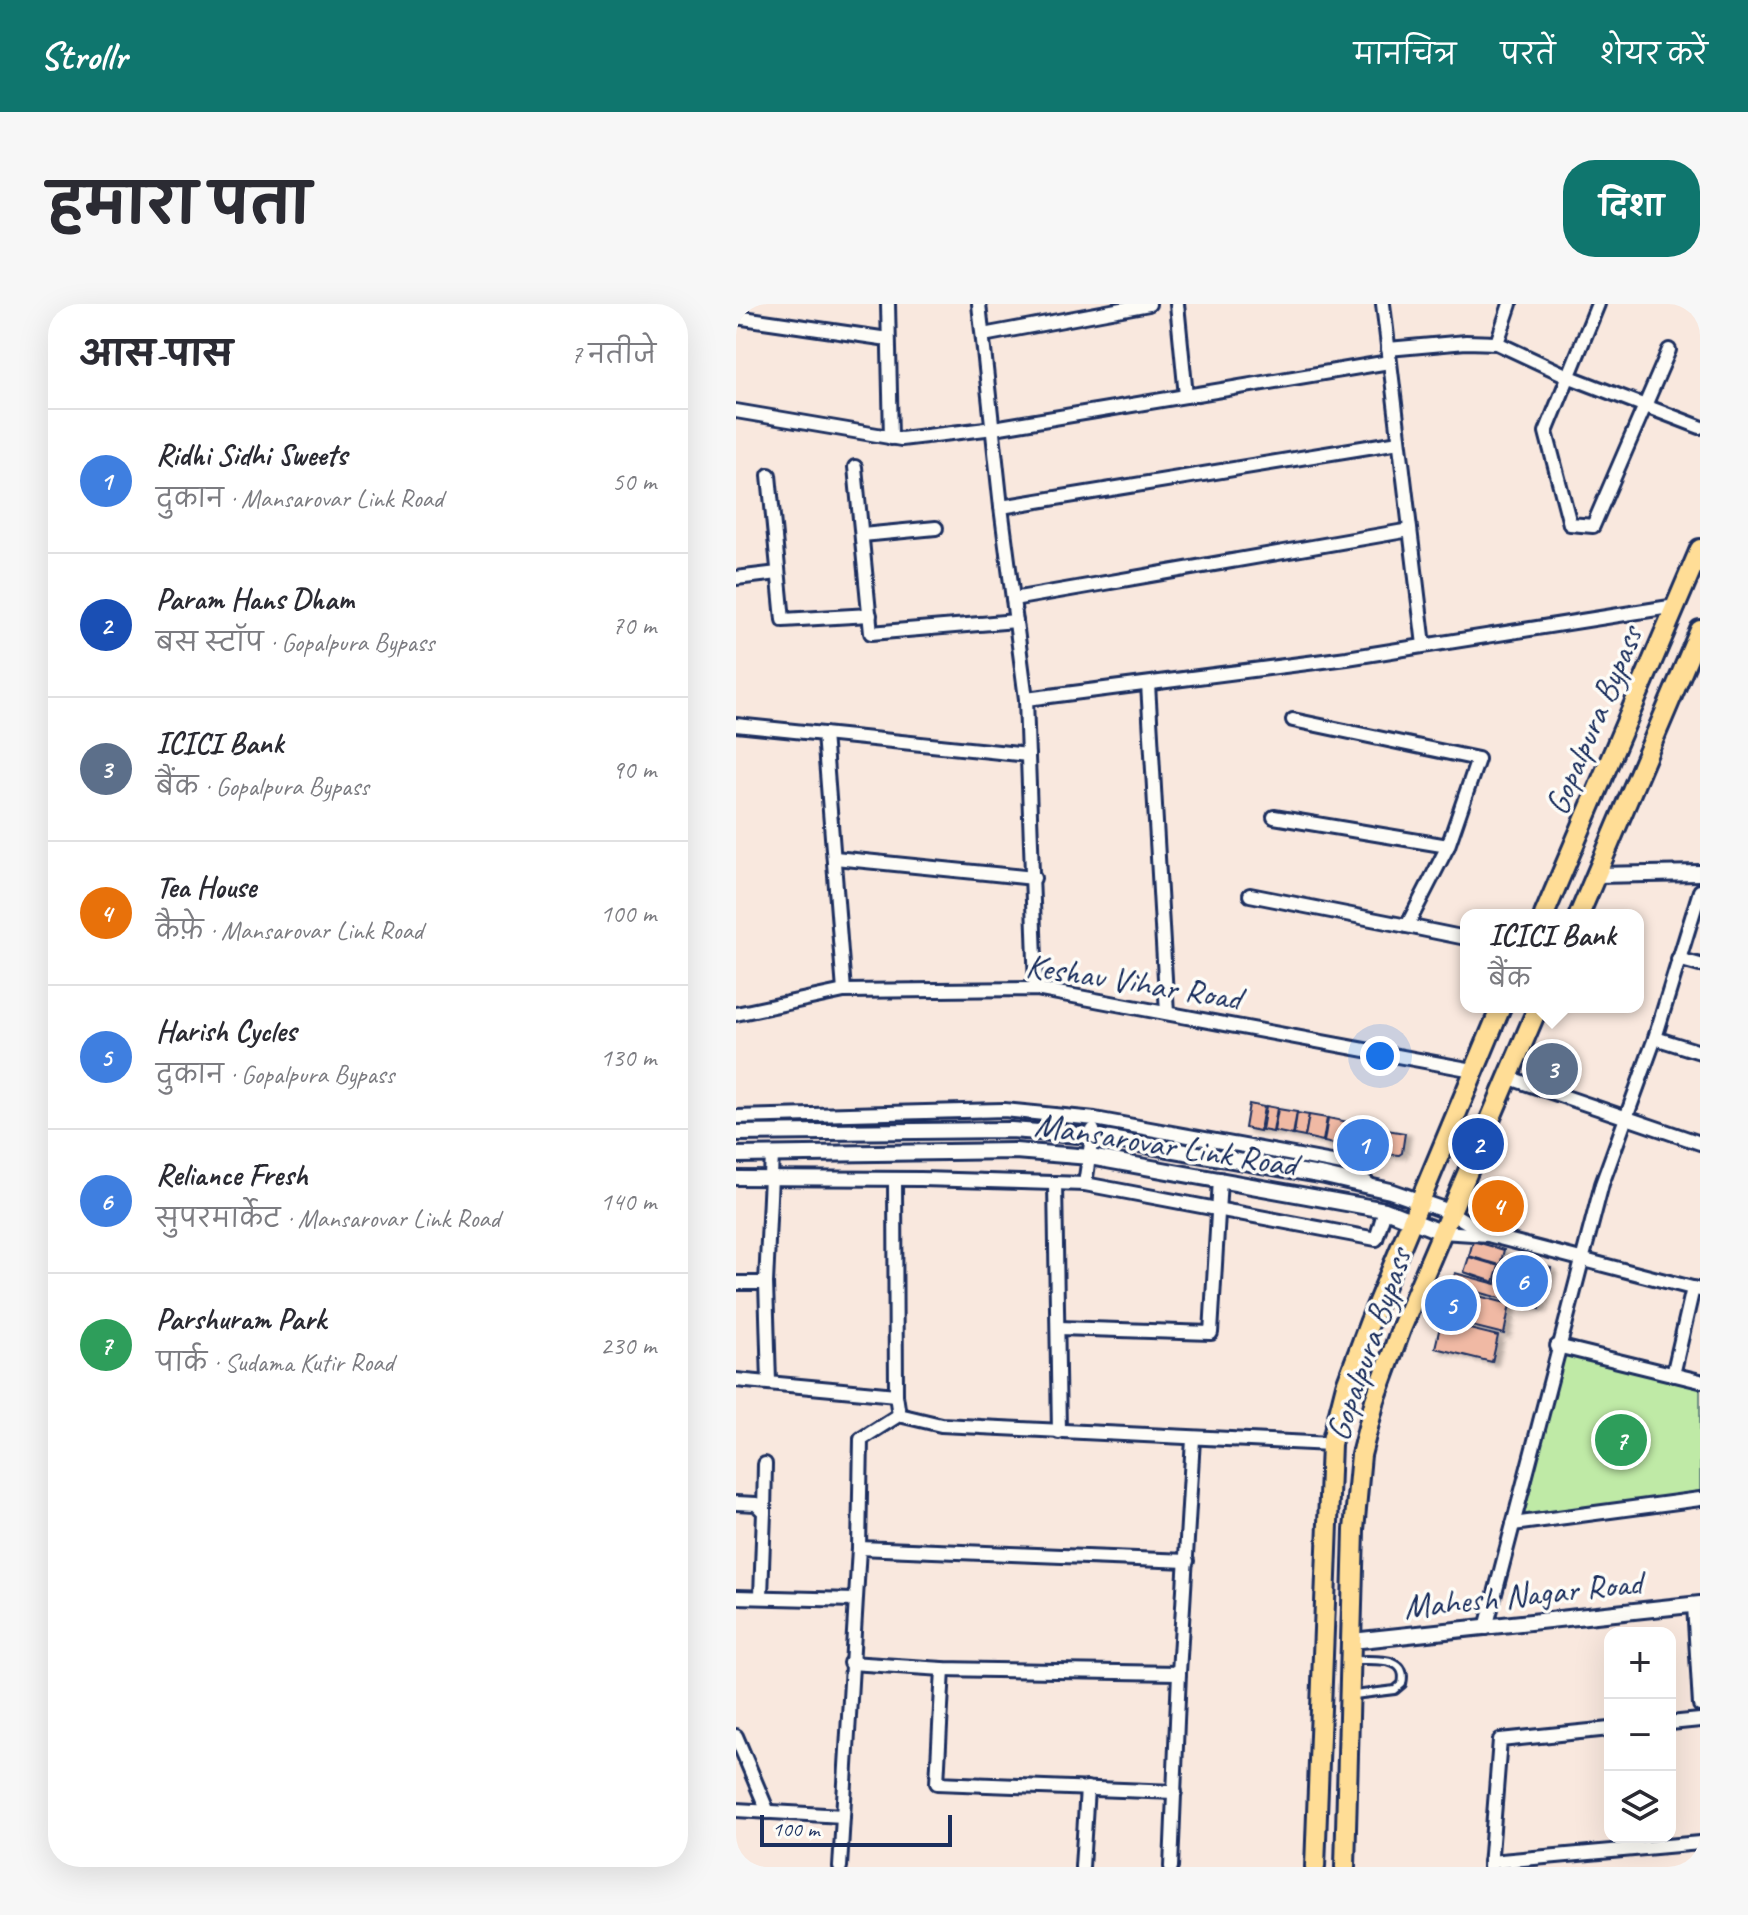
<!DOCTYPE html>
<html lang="hi">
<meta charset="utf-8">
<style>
:root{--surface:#fff;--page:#f7f7f7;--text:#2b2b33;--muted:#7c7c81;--line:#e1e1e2;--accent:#0f766e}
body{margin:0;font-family:Caveat,"Playpen Sans Deva",sans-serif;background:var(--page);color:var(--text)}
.controls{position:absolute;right:24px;bottom:24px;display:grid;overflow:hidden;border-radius:16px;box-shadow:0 8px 32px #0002}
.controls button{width:72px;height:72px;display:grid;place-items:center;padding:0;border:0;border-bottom:2px solid var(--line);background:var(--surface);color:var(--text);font:40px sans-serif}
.scale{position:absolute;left:24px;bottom:20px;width:192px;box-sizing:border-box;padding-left:8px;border:4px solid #1b2f5e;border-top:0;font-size:22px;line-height:28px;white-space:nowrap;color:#1b2f5e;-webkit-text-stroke:6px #fdfcf7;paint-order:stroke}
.you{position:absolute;left:644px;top:752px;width:28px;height:28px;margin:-20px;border:6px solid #fff;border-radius:50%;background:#1a73e8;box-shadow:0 0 0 12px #1a73e833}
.badge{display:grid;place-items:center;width:52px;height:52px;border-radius:50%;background:var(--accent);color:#fff;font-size:26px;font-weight:700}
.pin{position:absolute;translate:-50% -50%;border:4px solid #fff;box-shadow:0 2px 8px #0006}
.popup{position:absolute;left:724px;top:605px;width:184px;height:104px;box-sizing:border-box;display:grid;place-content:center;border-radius:16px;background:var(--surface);filter:drop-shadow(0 2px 6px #0005);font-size:26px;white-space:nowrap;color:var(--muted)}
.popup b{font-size:30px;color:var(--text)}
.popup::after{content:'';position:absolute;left:50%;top:100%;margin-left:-16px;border:16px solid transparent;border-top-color:var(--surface)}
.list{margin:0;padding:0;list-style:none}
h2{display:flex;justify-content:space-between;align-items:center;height:104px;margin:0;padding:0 32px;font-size:34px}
h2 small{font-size:26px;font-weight:400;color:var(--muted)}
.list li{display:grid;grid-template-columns:52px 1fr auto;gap:24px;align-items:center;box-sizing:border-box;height:144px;padding:0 32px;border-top:2px solid var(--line)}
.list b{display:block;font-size:30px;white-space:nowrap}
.list p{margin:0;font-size:26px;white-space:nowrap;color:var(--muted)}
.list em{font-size:26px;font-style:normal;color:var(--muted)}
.icon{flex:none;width:44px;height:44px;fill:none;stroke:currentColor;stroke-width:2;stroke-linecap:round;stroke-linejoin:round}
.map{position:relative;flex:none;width:964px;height:1563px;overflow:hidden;border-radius:32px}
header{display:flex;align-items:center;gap:48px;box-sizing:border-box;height:112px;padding:0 40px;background:var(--accent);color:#fff}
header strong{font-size:38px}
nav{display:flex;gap:44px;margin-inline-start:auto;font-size:28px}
.intro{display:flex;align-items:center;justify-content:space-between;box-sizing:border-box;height:192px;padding:0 48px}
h1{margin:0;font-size:56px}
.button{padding:20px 36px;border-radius:32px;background:var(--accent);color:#fff;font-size:28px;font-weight:700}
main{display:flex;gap:48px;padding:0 48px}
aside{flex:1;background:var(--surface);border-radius:32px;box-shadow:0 8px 32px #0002}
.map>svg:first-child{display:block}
.green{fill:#bfeaa6;stroke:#6d8c82;stroke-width:2}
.building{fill:#f0b9a4;stroke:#1b2f5e;stroke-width:2;filter:url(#shadow)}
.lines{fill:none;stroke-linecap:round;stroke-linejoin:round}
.service-casing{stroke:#1b2f5e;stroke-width:12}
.minor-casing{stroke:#1b2f5e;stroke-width:18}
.tertiary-casing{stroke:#1b2f5e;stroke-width:20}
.primary-casing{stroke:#1b2f5e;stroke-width:24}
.service{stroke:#fdfcf7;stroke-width:6}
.minor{stroke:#fdfcf7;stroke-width:12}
.tertiary{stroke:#fdfcf7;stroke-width:14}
.primary{stroke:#ffdd96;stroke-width:18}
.labels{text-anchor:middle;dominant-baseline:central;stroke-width:7;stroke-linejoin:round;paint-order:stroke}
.street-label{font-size:34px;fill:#1b2f5e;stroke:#fdfcf7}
</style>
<header>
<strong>Strollr</strong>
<nav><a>मानचित्र</a><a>परतें</a><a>शेयर करें</a></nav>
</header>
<div class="intro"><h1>हमारा पता</h1><a class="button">दिशा</a></div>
<main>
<aside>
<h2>आस-पास<small>7 नतीजे</small></h2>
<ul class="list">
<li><span class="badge" style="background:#3f7fe0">1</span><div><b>Ridhi Sidhi Sweets</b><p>दुकान · Mansarovar Link Road</p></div><em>50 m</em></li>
<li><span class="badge" style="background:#1a4fb4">2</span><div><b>Param Hans Dham</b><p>बस स्टॉप · Gopalpura Bypass</p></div><em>70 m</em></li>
<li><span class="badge" style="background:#5c6f8a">3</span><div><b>ICICI Bank</b><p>बैंक · Gopalpura Bypass</p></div><em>90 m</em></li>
<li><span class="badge" style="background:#e8710a">4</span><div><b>Tea House</b><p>कैफ़े · Mansarovar Link Road</p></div><em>100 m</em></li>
<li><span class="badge" style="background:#3f7fe0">5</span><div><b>Harish Cycles</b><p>दुकान · Gopalpura Bypass</p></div><em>130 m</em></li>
<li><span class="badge" style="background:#3f7fe0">6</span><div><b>Reliance Fresh</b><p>सुपरमार्केट · Mansarovar Link Road</p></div><em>140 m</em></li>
<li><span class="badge" style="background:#2e9e5b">7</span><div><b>Parshuram Park</b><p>पार्क · Sudama Kutir Road</p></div><em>230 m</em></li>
</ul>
</aside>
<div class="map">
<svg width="964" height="1563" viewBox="0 0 964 1563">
<defs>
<filter id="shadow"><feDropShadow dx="5.5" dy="3" stdDeviation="2" flood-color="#0004"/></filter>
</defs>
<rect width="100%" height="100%" fill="#f9e8de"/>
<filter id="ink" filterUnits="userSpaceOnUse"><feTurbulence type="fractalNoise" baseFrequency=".0125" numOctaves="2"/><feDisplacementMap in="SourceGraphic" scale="16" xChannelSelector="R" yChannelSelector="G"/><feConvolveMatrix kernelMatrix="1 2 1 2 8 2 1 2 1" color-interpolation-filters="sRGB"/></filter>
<g filter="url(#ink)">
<polygon class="green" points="826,1050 964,1082 964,1191 788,1212"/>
<g class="building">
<polygon points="513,800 528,803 524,827 509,824"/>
<polygon points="530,802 541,804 537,828 526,826"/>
<polygon points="542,805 561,808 557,831 538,827"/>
<polygon points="561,809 573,811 569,833 558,831"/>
<polygon points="573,811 591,814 587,837 569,833"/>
<polygon points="592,814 617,819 613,843 588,838"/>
<polygon points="619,820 645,825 640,849 614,843"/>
<polygon points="645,825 669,829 666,849 663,851 640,849"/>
<polygon points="757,890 774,895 768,912 750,906"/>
<polygon points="737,937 768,946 764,961 733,952"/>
<polygon points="733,953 763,962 758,978 728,968"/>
<polygon points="789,953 796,955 795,959 815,964 804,1005 716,981 719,969 760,980 762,972 770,974 775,955 788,958"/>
<polygon points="711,984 774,1000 768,1030 704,1014"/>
<polygon points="705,1018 762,1032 756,1058 699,1044"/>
</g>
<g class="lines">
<g class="service-casing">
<path id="service" d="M618,1391L659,1386L666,1380C673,1351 638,1357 619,1356"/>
</g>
<g class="minor-casing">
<g id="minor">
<polyline points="152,0 155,134"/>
<polyline points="243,0 265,203 290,395 611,354 940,302"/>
<polyline points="441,0 450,92"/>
<polyline points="647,0 688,341"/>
<polyline points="774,0 761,39 834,73 964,123"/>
<polyline points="862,0 810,128 834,220 857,222 933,46"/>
<polyline points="0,13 152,35"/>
<polyline points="247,31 413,0"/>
<polyline points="652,45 730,38 761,39"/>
<polyline points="0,107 165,135 258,124 653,58"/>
<polyline points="119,163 135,329 280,317"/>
<polyline points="33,171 47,316 134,311"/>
<polyline points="265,203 663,138"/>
<polyline points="126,231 200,224"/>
<polyline points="0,274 42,269"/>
<polyline points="277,295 674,226"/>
<polyline points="412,380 431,709"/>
<polyline points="290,395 300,685"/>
<polyline points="0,421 292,451"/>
<polyline points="88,430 108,687"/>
<polyline points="538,513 712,542 742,455 557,416"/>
<polyline points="99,554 298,574"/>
<polyline points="514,591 671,622 712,542"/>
<polyline points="671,622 730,634"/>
<polyline points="942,655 964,661"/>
<polyline points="0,710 108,687 300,685 737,766"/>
<polyline points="919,734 964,748"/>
<polyline points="771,773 964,839"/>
<polyline points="0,813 268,806 359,815 607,860 635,882"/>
<polyline points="0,874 185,875 349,880 640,935 649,906"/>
<polyline points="159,875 160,1091 163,1111"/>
<polyline points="319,879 323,1128"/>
<polyline points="349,880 357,826"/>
<polyline points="714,908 749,929"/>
<polyline points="705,928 752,931 964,986"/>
<polyline points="0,979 30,979"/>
<polyline points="323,1024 475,1029 484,875"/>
<polyline points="821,1042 964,1077"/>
<polyline points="937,1071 957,984"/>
<polyline points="0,1076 160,1091"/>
<polyline points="33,1078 30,979 36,851"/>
<polyline points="0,1199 20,1200 28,1208 25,1292"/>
<polyline points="28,1208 29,1160"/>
<polyline points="777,1220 964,1195"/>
<polyline points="123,1244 451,1257"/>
<polyline points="0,1293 119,1296"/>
<polyline points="958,1301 964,1401"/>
<polyline points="750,1324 866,880 919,734 964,587"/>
<polyline points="114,1359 207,1365 443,1369"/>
<polyline points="207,1365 201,1479 439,1488"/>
<polyline points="934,1419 964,1416"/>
<polyline points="0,1432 32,1508"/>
<polyline points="0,1506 107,1512"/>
<polyline points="754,1558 964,1539"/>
<polyline points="104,1563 123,1244 125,1135 163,1111 205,1121 595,1140"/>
<polyline points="346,1563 351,1484"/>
<polyline points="435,1563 443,1369 457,1135"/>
<polyline points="754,1563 764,1436 874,1425"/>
</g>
</g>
<g class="tertiary-casing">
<g id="tertiary">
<polyline points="860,571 964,569"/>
<polyline points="0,829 275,826 356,832 589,872 654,887 714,908"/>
<polyline points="0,851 279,847 354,853 649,906 705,928"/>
<polyline points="616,1337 964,1300"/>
</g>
</g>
<g class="primary-casing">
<g id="primary">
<polyline points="808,611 964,245"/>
<polyline points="843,611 964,326"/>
<polyline points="579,1563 595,1140 610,1081 634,1017 765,703"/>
<polyline points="609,1563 618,1226 625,1151 639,1096 665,1025 802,703"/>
</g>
</g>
<use href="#service" class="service"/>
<use href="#minor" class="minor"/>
<use href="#tertiary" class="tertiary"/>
<use href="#primary" class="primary"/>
</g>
</g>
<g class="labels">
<g class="street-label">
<text transform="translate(857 416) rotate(-67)">Gopalpura Bypass</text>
<text transform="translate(398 677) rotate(9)">Keshav Vihar Road</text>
<text transform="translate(430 840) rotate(9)">Mansarovar Link Road</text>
<text transform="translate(632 1040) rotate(-71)">Gopalpura Bypass</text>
<text transform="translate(787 1290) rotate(-6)">Mahesh Nagar Road</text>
</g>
</g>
</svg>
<div class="controls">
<button>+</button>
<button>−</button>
<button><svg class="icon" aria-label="layers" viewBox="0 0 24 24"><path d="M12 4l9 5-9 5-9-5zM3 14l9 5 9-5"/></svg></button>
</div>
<div class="scale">100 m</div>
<div class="you"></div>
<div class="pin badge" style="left:627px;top:841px;background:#3f7fe0">1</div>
<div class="pin badge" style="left:742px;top:840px;background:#1a4fb4">2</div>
<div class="pin badge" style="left:816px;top:765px;background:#5c6f8a">3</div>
<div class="popup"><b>ICICI Bank</b>बैंक</div>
<div class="pin badge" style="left:762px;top:902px;background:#e8710a">4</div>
<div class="pin badge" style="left:715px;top:1001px;background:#3f7fe0">5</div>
<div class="pin badge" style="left:786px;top:977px;background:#3f7fe0">6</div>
<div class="pin badge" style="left:885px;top:1136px;background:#2e9e5b">7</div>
</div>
</main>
